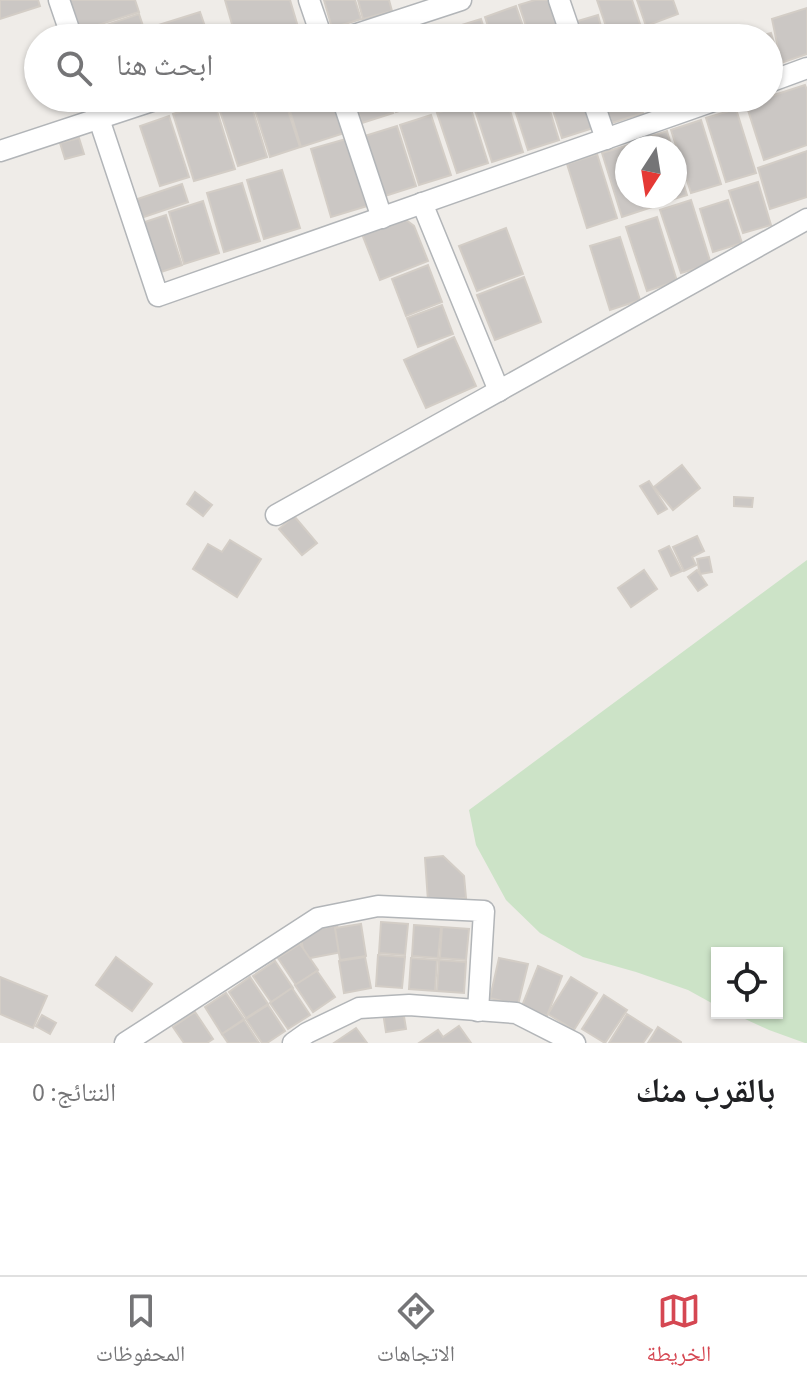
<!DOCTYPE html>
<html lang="ar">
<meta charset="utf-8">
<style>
:root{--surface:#fff;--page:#f2f2f2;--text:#202124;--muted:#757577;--line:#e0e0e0;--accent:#d54752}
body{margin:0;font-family:"Source Sans 3","Noto Naskh Arabic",sans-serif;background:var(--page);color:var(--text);direction:rtl}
.controls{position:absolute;right:24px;bottom:24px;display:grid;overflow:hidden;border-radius:0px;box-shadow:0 2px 6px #0004}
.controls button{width:72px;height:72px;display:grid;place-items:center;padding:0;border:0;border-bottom:2px solid var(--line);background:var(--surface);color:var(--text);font:40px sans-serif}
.compass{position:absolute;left:615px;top:136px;width:72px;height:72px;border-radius:50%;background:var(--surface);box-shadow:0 2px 6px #0004;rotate:192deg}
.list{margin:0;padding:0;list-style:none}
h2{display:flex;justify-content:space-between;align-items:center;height:104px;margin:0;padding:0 32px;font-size:34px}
h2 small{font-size:26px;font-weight:400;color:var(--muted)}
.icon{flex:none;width:44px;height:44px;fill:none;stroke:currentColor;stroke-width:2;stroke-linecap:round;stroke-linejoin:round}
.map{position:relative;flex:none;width:807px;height:1043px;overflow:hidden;direction:ltr}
.search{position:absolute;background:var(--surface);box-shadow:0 2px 6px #0004;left:24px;right:24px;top:24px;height:88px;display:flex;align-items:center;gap:20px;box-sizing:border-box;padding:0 28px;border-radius:44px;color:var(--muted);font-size:30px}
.sheet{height:232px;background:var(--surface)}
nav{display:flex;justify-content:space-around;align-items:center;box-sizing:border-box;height:112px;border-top:2px solid var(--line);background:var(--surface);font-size:22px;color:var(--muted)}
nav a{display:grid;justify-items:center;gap:4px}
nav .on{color:var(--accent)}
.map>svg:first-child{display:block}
.green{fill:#cce3c7}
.building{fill:#cbc7c4;stroke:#d3cdc6;stroke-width:2}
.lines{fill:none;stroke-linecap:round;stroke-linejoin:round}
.minor-casing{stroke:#b2b5b8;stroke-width:23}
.minor{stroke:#fff;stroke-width:20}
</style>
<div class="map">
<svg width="807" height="1043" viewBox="0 0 807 1043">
<rect width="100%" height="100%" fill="#efece8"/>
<polygon class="green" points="807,560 807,1043 805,1043 769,1030 732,1013 777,1013 777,953 717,953 717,1006 688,990 636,972 583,957 540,933 506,900 476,845 469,810"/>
<g class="building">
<polygon points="0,0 38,0 40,6 0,19"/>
<polygon points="69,0 135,0 139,12 79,31"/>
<polygon points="225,0 290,0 301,37 236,38"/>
<polygon points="324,0 355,0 361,19 332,28"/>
<polygon points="358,0 389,0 392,11 363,19"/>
<polygon points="535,0 552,0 565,38 530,38 519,5"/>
<polygon points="597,0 632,0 643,33 627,38 610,38"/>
<polygon points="637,0 673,0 678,14 646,26"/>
<polygon points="516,6 527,38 492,38 485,17"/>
<polygon points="807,8 807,54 781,63 772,19"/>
<polygon points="200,12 209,38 149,38 146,29"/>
<polygon points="139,14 147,38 81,38 79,34"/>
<polygon points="598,15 604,38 583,38 578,21"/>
<polygon points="481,19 487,38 452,38 449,29"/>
<polygon points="771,33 780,63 769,66 769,38 754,38"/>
<polygon points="805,85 807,90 807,145 764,160 746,104"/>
<polygon points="219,98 249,98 267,157 238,166 216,99"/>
<polygon points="251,98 284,98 300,147 270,157"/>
<polygon points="286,98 333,98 344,133 301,147"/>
<polygon points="354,98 388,98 393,113 362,123"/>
<polygon points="391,98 426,98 428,102 396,112"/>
<polygon points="483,98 506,98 523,152 492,162 472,101"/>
<polygon points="511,98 546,98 559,140 528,150"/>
<polygon points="549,98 584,98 593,128 562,138"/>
<polygon points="603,98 638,98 643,113 612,123"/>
<polygon points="214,101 235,169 194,181 173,114"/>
<polygon points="469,103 488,163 457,173 437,113"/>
<polygon points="736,109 756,173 726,182 706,118"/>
<polygon points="431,115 451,175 419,185 400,125"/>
<polygon points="169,116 189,177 160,186 140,126"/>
<polygon points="701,120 721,184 691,193 671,130"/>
<polygon points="397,126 416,186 385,196 365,136"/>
<polygon points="667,131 672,148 639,148 637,141"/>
<polygon points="79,138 84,154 65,159 60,143"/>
<polygon points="346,139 367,206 331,217 311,149"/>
<polygon points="632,144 634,148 627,148 627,196 649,196 652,207 622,217 602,153"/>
<polygon points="807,151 807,197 770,209 758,168"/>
<polygon points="597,154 617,218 587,228 567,164"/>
<polygon points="675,157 687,195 657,204 654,196 675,196"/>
<polygon points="282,170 300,228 264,239 247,180"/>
<polygon points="758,182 771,225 743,233 729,191"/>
<polygon points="242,183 260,241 224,252 207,193"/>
<polygon points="182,184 188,202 138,219 132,201"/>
<polygon points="691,200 711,264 681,273 660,210"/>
<polygon points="728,200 742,243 713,252 700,209"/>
<polygon points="203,201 219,253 184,264 169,212"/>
<polygon points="166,215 182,265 158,273 142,223"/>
<polygon points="657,217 677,281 647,291 626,227"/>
<polygon points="398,220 406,220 414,226 428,261 380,280 362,234"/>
<polygon points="506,228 523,274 477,291 459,246"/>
<polygon points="620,237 640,300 610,310 590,246"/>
<polygon points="428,265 442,302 406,316 392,279"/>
<polygon points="524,277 541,322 495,340 477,295"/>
<polygon points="442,305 453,334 418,347 407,318"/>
<polygon points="454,337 476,386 426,408 404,360"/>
<polygon points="682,465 700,488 673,510 654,487"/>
<polygon points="649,481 667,509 658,514 640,486"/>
<polygon points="195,492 212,505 203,516 187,504"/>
<polygon points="734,497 753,498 752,507 734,506"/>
<polygon points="294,516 317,543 302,555 279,529"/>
<polygon points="697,536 704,551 692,557 696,565 684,571 673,547"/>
<polygon points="230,540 261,559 237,597 193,569 208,544 222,552"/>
<polygon points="669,546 682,571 671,576 659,551"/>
<polygon points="709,557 712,572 700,574 697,559"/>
<polygon points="644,570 657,589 631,607 618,588"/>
<polygon points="697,570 707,585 698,591 688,577"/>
<polygon points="443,856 464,876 466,898 428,901 425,858"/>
<polygon points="381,922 408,924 405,955 379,953"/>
<polygon points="298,924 318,929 337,925 342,952 305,959"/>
<polygon points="361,924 366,956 340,960 335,928"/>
<polygon points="414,925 441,927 438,958 412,956"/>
<polygon points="442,927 469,929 466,960 440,958"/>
<polygon points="300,944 318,970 296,985 278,958"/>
<polygon points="378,955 405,957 402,988 376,986"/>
<polygon points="116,957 152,984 132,1011 96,985"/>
<polygon points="365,957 371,988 344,993 339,961"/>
<polygon points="411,958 437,960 435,991 409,989"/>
<polygon points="499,958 528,964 518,1005 490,998"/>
<polygon points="439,960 466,962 464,993 437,991"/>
<polygon points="275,961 293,988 271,1002 253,976"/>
<polygon points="538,966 562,976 547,1016 522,1006"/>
<polygon points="317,971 335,997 313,1012 295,985"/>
<polygon points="0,977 47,996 33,1028 0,1014"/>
<polygon points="250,977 268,1004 246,1018 229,992"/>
<polygon points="571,977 597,993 574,1030 548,1014"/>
<polygon points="292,988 310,1015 288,1029 270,1003"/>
<polygon points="226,993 244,1019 222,1034 205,1007"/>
<polygon points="604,995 627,1010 605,1043 582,1029"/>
<polygon points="268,1005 285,1031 267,1043 262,1043 246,1019"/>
<polygon points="403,1010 406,1029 386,1032 383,1013"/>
<polygon points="195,1012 213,1039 207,1043 184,1043 173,1027"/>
<polygon points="627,1014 652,1030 643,1043 609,1043"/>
<polygon points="42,1015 56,1023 50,1034 36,1026"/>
<polygon points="244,1020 259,1043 228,1043 222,1034"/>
<polygon points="459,1026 471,1043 419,1043 438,1030 443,1037"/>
<polygon points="658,1027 681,1042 681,1043 648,1043"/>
<polygon points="356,1028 367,1043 334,1043"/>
</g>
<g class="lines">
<g class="minor-casing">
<g id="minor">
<polyline points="59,0 72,38"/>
<polyline points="309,0 322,38"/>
<polyline points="559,0 572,38"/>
<polyline points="345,38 461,0"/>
<polyline points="769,82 807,68"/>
<polyline points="92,98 158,296 722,98"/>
<polyline points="342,98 382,218"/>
<polyline points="592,98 606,139"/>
<polyline points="0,151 161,98"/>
<polyline points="422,203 499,391"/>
<polyline points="276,515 807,219"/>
<polyline points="125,1043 318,918 378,906 484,911 478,1011"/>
<polyline points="293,1043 307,1033 359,1008 409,1005 516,1013 575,1043"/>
</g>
</g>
<use href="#minor" class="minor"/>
</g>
</svg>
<div class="controls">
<button><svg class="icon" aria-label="locate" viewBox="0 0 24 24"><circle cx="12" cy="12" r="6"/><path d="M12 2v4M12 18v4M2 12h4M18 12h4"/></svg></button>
</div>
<svg class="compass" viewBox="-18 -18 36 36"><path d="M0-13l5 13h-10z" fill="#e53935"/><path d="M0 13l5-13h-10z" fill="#757577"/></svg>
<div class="search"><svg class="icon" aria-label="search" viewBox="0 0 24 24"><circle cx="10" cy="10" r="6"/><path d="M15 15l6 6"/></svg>ابحث هنا</div>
</div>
<section class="sheet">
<h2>بالقرب منك<small>النتائج: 0</small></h2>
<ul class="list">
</ul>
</section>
<nav>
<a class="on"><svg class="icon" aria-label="map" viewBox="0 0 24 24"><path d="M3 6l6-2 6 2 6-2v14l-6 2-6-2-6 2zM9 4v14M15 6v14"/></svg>الخريطة</a>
<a><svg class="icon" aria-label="directions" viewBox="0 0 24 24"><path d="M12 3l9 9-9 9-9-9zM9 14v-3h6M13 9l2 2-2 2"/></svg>الاتجاهات</a>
<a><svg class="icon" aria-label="saved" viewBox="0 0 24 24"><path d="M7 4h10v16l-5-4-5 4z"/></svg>المحفوظات</a>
</nav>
